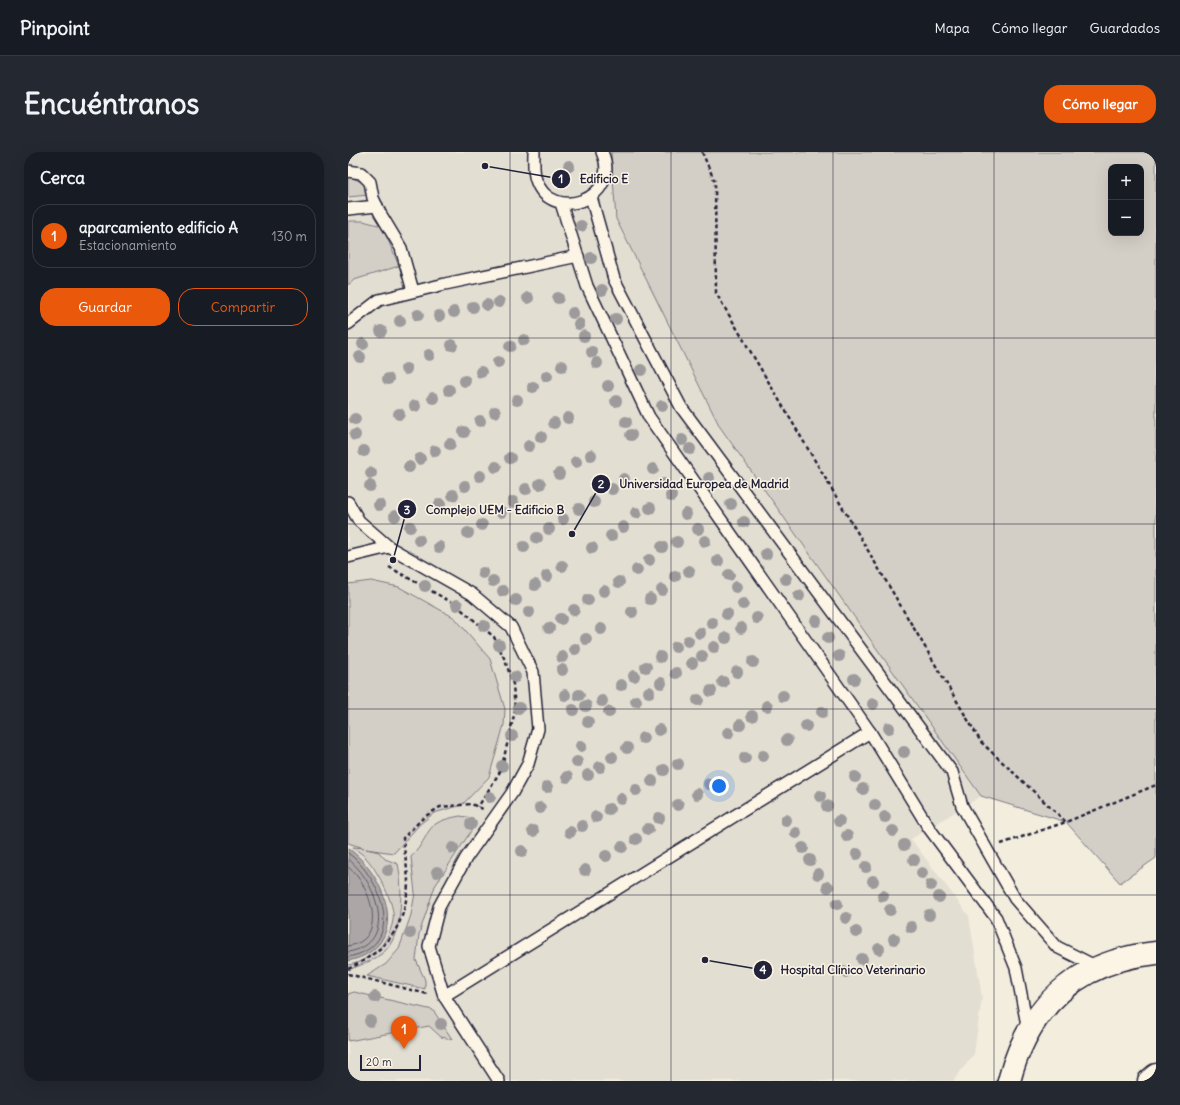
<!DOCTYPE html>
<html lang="es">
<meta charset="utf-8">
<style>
:root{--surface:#171b24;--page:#242831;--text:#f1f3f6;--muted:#9ea1a6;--line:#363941;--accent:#ea580c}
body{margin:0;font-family:Delius,sans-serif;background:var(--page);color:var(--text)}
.controls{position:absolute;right:12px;top:12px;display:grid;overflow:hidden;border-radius:8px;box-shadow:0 4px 16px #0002}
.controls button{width:36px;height:36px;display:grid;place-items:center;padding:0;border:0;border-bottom:1px solid var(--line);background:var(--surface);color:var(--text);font:20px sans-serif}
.scale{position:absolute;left:12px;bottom:10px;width:61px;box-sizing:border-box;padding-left:4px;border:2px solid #22223b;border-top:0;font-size:11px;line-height:14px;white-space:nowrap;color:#22223b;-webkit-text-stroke:3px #fcf5e5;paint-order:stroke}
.you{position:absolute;left:371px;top:634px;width:14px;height:14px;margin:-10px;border:3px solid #fff;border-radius:50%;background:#1a73e8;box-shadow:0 0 0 6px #1a73e833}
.badge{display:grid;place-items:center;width:26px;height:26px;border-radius:50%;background:var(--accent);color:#fff;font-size:13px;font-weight:700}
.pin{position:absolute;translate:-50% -33px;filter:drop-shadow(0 1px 2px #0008)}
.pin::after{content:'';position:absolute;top:21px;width:14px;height:12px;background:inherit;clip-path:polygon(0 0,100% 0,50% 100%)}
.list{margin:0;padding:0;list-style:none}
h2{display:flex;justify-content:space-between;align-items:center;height:52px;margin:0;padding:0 16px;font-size:17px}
h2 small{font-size:13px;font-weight:400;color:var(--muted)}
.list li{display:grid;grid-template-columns:26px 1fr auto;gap:12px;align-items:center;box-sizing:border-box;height:64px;margin:0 8px 8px;padding:0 8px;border:1px solid var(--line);border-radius:16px}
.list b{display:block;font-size:15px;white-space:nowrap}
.list p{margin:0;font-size:13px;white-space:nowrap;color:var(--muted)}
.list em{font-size:13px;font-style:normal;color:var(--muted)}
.actions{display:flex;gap:8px;padding:12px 16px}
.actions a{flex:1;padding:9px 0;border:1px solid var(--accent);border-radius:16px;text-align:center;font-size:14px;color:var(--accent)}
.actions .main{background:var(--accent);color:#fff}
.map{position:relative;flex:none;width:808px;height:929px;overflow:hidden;border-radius:16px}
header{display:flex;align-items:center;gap:24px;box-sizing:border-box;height:56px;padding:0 20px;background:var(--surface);border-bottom:1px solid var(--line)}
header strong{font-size:19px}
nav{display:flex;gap:22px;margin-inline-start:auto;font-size:14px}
.intro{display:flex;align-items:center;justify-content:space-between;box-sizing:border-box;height:96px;padding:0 24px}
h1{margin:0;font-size:28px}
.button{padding:10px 18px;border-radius:16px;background:var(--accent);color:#fff;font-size:14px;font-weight:700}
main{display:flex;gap:24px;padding:0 24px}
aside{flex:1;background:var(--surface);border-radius:16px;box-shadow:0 4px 16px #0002}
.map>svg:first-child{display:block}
.built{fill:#e3ded2}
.green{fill:#d4cfc6;stroke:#7b7880;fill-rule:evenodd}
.water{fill:#aca7a6;stroke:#75727b}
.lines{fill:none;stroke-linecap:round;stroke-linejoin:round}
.shore{stroke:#595766;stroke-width:1}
.service-casing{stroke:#22223b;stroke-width:14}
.tertiary-casing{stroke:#22223b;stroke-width:25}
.motorway-casing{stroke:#22223b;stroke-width:25}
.path{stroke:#22223b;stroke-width:2.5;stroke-dasharray:4 3;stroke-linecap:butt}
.service{stroke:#fcf5e5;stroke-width:11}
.tertiary{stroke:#fcf5e5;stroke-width:22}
.motorway{stroke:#fcf5e5;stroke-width:22}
.tree{fill:#9d9a9b}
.grid{fill:none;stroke:#22223b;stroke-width:1;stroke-opacity:0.55}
.leader{fill:none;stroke:#22223b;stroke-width:1.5}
.callout-dot{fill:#22223b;stroke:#fcf5e5;stroke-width:1.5}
.mark-label{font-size:12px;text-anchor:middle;font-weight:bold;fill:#fff}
.callout-label{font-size:12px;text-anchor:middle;font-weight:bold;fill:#22223b;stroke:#fcf5e5;stroke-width:3;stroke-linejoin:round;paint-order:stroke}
</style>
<header>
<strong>Pinpoint</strong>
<nav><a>Mapa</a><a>Cómo llegar</a><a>Guardados</a></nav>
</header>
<div class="intro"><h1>Encuéntranos</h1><a class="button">Cómo llegar</a></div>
<main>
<aside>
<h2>Cerca<small></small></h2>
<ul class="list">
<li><span class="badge">1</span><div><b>aparcamiento edificio A</b><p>Estacionamiento</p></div><em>130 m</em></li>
</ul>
<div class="actions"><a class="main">Guardar</a><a>Compartir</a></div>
</aside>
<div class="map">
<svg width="808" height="929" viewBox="0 0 808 929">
<rect width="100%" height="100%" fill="#f3edde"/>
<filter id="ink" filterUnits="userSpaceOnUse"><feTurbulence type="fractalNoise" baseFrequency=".025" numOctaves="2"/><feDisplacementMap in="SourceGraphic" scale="8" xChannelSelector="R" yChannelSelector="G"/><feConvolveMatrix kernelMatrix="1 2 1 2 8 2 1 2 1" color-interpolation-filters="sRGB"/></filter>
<g filter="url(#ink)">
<polygon class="built" points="0,0 263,0 268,67 372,275 633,644 563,687 621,764 634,845 626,902 605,929 0,929"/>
<g class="green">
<path d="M263,0H808V706L772,731L718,670L633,644L372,275L268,67ZM763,15H793V81H763Z"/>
<polygon points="0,24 18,32 20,43 0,45"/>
<polygon points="0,69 15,69 34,74 51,114 6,128 0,133"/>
<path d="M23,429L51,435L107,466L142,507L157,557L156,573L141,625L114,653L86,661L72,672L46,701L18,697L31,700L37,707L50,712C55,735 55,780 38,798C28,808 13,813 0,818V813C8,812 16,808 22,803C34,796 43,782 45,768C48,753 29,718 19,707C15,702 9,699 5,695L16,696L0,691V432Z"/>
<path d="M112,664L125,666L127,673L87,734L71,782L68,808L77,828V837L19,824L38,812L51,797L63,763L67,741L63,705C86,681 73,671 112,664Z"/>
<polygon points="6,840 85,858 104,887 93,885 81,874 0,889 0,842"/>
</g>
<path class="water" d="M0,696C39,724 65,795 0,809Z"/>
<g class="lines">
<g class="shore">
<path d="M0,701C34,726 60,794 0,805"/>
<path d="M0,707C28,728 52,792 0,800"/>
<path d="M0,715C22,731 42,788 0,794"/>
</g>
<g class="service-casing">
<g id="service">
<path d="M186,0C186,8 185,20 188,28C203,72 275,48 254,0"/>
<polyline points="0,19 13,21 22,30 25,46 32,61 53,96 65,139"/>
<polyline points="243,45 266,127 333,255 604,620 614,654 667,747 709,795 749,815"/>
<polyline points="213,51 239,134 301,265 522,580 581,676 648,766 668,816 680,878"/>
<polyline points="0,57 29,54"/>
<polyline points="0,172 31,148 97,132 230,104"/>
<polyline points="0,350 11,369 41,395 124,442 163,475 185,520 190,577 180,612 164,641 118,706 91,755 81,794 96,844 151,929"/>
<polyline points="0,405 41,395"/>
<polyline points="96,844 522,580"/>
</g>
</g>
<g class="tertiary-casing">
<path id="tertiary" d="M661,929C681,853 729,809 808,801"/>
</g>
<g class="motorway-casing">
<polyline id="motorway" points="801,929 808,923"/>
</g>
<g class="path">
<polyline points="354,0 367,30 368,141 633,590 718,670"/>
<polyline points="41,415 103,450"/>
<polyline points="108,453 146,485 157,508 165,532 167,559 153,618 130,655"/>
<polyline points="653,692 718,670 808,633"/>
<path d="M0,817C39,798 57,776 60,732C60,717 56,701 55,686L76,665L92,655L123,652L135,657"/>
<polyline points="0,822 79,842"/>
</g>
<use href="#service" class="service"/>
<use href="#tertiary" class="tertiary"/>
<use href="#motorway" class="motorway"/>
</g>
<g class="tree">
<circle cx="221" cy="14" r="6"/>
<circle cx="233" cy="74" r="6"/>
<circle cx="243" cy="106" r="6"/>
<circle cx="254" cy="138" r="6"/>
<circle cx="180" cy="146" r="6"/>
<circle cx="210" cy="146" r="6"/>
<circle cx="151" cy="150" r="6"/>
<circle cx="139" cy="153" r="6"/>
<circle cx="125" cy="155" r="6"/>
<circle cx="106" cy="160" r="6"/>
<circle cx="225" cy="161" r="6"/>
<circle cx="70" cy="163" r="6"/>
<circle cx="91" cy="164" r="6"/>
<circle cx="268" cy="167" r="6"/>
<circle cx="52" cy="169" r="6"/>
<circle cx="231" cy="172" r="6"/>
<circle cx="33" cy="179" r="6"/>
<circle cx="236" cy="184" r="6"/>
<circle cx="176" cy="188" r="6"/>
<circle cx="15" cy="192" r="6"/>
<circle cx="104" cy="193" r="6"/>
<circle cx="162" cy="194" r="6"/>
<circle cx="244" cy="200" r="6"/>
<circle cx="81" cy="203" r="6"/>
<circle cx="12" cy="205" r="6"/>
<circle cx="150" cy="210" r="6"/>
<circle cx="249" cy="211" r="6"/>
<circle cx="214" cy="214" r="6"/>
<circle cx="58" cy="217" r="6"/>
<circle cx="293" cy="218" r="6"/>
<circle cx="133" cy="220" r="6"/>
<circle cx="199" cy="224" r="6"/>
<circle cx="40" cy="227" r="6"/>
<circle cx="117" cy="229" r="6"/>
<circle cx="260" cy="234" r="6"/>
<circle cx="185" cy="235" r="6"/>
<circle cx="101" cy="238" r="6"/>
<circle cx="85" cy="246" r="6"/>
<circle cx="169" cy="248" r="6"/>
<circle cx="268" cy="249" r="6"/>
<circle cx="67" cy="254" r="6"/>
<circle cx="314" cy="254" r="6"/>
<circle cx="147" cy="260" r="6"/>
<circle cx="51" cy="262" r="6"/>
<circle cx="220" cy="266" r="6"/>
<circle cx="7" cy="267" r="6"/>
<circle cx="132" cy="269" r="6"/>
<circle cx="278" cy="270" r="6"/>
<circle cx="206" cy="271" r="6"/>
<circle cx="116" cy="280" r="6"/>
<circle cx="7" cy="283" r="6"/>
<circle cx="283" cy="283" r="6"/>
<circle cx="193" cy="285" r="6"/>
<circle cx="334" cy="288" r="6"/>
<circle cx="102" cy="292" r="6"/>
<circle cx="181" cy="294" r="6"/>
<circle cx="342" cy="297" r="6"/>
<circle cx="16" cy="299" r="6"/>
<circle cx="87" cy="299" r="6"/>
<circle cx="243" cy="303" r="6"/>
<circle cx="162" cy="306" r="6"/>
<circle cx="72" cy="307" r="6"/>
<circle cx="228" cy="310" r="6"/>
<circle cx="61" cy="315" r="6"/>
<circle cx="148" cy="315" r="6"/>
<circle cx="305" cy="317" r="6"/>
<circle cx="23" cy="321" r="6"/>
<circle cx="211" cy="322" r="6"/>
<circle cx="132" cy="324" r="6"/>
<circle cx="361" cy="326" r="6"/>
<circle cx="276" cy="327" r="6"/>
<circle cx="192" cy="332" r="6"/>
<circle cx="316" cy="332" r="6"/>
<circle cx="22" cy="334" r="6"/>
<circle cx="117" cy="334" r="6"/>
<circle cx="178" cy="337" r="6"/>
<circle cx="264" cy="337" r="6"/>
<circle cx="105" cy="343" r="6"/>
<circle cx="323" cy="344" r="6"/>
<circle cx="165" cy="350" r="6"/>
<circle cx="246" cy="350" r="6"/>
<circle cx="92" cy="352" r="6"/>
<circle cx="383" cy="352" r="6"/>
<circle cx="31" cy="353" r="6"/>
<circle cx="302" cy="356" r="6"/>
<circle cx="231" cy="357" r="6"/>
<circle cx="153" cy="360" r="6"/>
<circle cx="288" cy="361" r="6"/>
<circle cx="338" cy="362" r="6"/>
<circle cx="47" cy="364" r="6"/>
<circle cx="215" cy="367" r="6"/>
<circle cx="396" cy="370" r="6"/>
<circle cx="134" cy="373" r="6"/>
<circle cx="62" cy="375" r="6"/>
<circle cx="275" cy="375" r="6"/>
<circle cx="201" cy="377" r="6"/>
<circle cx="350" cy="377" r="6"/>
<circle cx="120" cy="381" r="6"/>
<circle cx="263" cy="384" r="6"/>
<circle cx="189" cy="386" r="6"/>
<circle cx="71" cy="388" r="6"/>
<circle cx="357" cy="389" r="6"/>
<circle cx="329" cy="390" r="6"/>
<circle cx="91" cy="395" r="6"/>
<circle cx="176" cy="395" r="6"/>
<circle cx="314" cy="395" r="6"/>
<circle cx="244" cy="396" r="6"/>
<circle cx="418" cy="402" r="6"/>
<circle cx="301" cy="408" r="6"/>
<circle cx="370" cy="409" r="6"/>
<circle cx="214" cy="414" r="6"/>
<circle cx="289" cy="418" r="6"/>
<circle cx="341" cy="419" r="6"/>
<circle cx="135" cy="421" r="6"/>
<circle cx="381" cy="423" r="6"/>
<circle cx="199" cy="424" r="6"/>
<circle cx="327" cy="424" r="6"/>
<circle cx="438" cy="427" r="6"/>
<circle cx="145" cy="429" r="6"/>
<circle cx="271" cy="430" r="6"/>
<circle cx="187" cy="433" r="6"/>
<circle cx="77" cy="434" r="6"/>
<circle cx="388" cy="435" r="6"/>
<circle cx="314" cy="438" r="6"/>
<circle cx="155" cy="439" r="6"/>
<circle cx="256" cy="439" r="6"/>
<circle cx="451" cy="444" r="6"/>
<circle cx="302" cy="447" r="6"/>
<circle cx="168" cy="448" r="6"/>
<circle cx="240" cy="448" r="6"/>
<circle cx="395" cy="452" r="6"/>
<circle cx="109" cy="453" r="6"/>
<circle cx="226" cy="458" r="6"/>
<circle cx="181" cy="460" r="6"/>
<circle cx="284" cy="460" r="6"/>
<circle cx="379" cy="462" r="6"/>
<circle cx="409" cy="466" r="6"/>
<circle cx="213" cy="467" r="6"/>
<circle cx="468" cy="469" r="6"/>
<circle cx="364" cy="471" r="6"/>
<circle cx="136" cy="474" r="6"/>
<circle cx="201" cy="476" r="6"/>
<circle cx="393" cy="476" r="6"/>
<circle cx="253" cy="477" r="6"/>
<circle cx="352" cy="481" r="6"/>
<circle cx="378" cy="486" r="6"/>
<circle cx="480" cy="486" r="6"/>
<circle cx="238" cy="487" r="6"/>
<circle cx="340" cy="489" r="6"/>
<circle cx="151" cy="493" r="6"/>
<circle cx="328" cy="495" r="6"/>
<circle cx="366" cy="495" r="6"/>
<circle cx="227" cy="497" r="6"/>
<circle cx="354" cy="504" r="6"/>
<circle cx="491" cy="504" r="6"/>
<circle cx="214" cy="505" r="6"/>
<circle cx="312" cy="505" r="6"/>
<circle cx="405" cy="510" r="6"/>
<circle cx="344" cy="511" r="6"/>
<circle cx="298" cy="515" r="6"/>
<circle cx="214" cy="518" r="6"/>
<circle cx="389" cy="520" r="6"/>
<circle cx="328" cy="521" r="6"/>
<circle cx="286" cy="524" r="6"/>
<circle cx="167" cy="525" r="6"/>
<circle cx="506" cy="527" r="6"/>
<circle cx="375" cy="530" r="6"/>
<circle cx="313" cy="531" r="6"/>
<circle cx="273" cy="533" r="6"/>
<circle cx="363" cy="539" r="6"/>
<circle cx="301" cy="540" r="6"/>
<circle cx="217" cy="543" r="6"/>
<circle cx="231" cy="543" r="6"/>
<circle cx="435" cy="544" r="6"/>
<circle cx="350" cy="548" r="6"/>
<circle cx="254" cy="549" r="6"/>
<circle cx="288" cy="549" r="6"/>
<circle cx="525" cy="552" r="6"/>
<circle cx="238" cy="554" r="6"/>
<circle cx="419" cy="554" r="6"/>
<circle cx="171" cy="556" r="6"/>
<circle cx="225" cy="558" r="6"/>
<circle cx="261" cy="560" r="6"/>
<circle cx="474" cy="560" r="6"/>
<circle cx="404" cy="564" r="6"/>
<circle cx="240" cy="570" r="6"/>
<circle cx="392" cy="573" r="6"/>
<circle cx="458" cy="574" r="6"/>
<circle cx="541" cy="576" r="6"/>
<circle cx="311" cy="578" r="6"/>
<circle cx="380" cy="581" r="6"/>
<circle cx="164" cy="584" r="6"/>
<circle cx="295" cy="586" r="6"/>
<circle cx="439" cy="588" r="6"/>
<circle cx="233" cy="594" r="6"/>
<circle cx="279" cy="596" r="6"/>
<circle cx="556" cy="600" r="6"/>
<circle cx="415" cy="604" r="6"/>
<circle cx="264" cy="605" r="6"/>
<circle cx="397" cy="606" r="6"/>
<circle cx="229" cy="610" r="6"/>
<circle cx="330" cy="612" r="6"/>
<circle cx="154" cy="614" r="6"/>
<circle cx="252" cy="615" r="6"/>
<circle cx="316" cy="618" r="6"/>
<circle cx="240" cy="623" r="6"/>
<circle cx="219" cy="625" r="6"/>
<circle cx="507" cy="625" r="6"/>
<circle cx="304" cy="629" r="6"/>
<circle cx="361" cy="632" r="6"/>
<circle cx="199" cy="635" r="6"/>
<circle cx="515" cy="637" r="6"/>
<circle cx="288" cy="638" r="6"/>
<circle cx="349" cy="642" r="6"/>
<circle cx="472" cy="644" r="6"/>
<circle cx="142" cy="645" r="6"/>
<circle cx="273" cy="647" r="6"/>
<circle cx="330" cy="653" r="6"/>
<circle cx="527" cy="653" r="6"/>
<circle cx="479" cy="654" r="6"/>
<circle cx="192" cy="656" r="6"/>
<circle cx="261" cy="657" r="6"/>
<circle cx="248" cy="665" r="6"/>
<circle cx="537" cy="665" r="6"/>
<circle cx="311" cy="666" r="6"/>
<circle cx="438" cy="668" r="6"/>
<circle cx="491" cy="669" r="6"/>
<circle cx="123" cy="672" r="6"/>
<circle cx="234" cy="674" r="6"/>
<circle cx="300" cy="677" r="6"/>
<circle cx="185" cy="679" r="6"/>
<circle cx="545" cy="679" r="6"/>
<circle cx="222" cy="680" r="6"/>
<circle cx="448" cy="681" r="6"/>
<circle cx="499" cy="684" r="6"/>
<circle cx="288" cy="687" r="6"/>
<circle cx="556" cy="693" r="6"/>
<circle cx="274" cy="695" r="6"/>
<circle cx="105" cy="696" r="6"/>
<circle cx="455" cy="696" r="6"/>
<circle cx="174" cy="699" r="6"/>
<circle cx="509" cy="702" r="6"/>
<circle cx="258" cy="704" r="6"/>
<circle cx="462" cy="708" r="6"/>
<circle cx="566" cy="708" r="6"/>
<circle cx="518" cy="715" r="6"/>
<circle cx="40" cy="718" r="6"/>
<circle cx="237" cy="718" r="6"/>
<circle cx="89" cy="720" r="6"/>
<circle cx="574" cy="721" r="6"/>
<circle cx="470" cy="722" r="6"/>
<circle cx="525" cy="729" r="6"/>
<circle cx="583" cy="733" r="6"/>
<circle cx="480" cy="735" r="6"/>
<circle cx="535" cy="744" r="6"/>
<circle cx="591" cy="745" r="6"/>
<circle cx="489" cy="752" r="6"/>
<circle cx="542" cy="758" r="6"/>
<circle cx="581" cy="763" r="6"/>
<circle cx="498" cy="766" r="6"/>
<circle cx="563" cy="775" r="6"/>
<circle cx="508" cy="780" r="6"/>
<circle cx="62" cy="781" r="6"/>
<circle cx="546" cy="787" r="6"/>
<circle cx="531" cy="797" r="6"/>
<circle cx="514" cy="807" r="6"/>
<circle cx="497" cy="820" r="6"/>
<circle cx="27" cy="845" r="6"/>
<circle cx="22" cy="869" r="6"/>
<circle cx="93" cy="872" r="6"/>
</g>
</g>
<path class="grid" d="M162,0V929M323,0V929M485,0V929M646,0V929M0,186H808M0,372H808M0,557H808M0,743H808"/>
<path class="leader" d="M137 14L213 27M224 382L253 332M45 408L59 357M357 808L415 818"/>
<g class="callout-dot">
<circle cx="137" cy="14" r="4"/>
<circle cx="224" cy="382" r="4"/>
<circle cx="45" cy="408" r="4"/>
<circle cx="357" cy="808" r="4"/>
<circle cx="213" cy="27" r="10"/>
<circle cx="253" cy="332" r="10"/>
<circle cx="59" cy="357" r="10"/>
<circle cx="415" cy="818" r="10"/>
</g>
<g class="mark-label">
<text x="213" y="31">1</text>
<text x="253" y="336">2</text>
<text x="59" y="362">3</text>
<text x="415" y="822">4</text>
</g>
<g class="callout-label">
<text x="256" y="31">Edificio E</text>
<text x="356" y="336">Universidad Europea de Madrid</text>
<text x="147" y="362">Complejo UEM - Edificio B</text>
<text x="505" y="822">Hospital Clínico Veterinario</text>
</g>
</svg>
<div class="controls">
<button>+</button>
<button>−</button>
</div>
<div class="scale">20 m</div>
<div class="you"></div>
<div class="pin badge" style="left:56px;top:897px">1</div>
</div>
</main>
